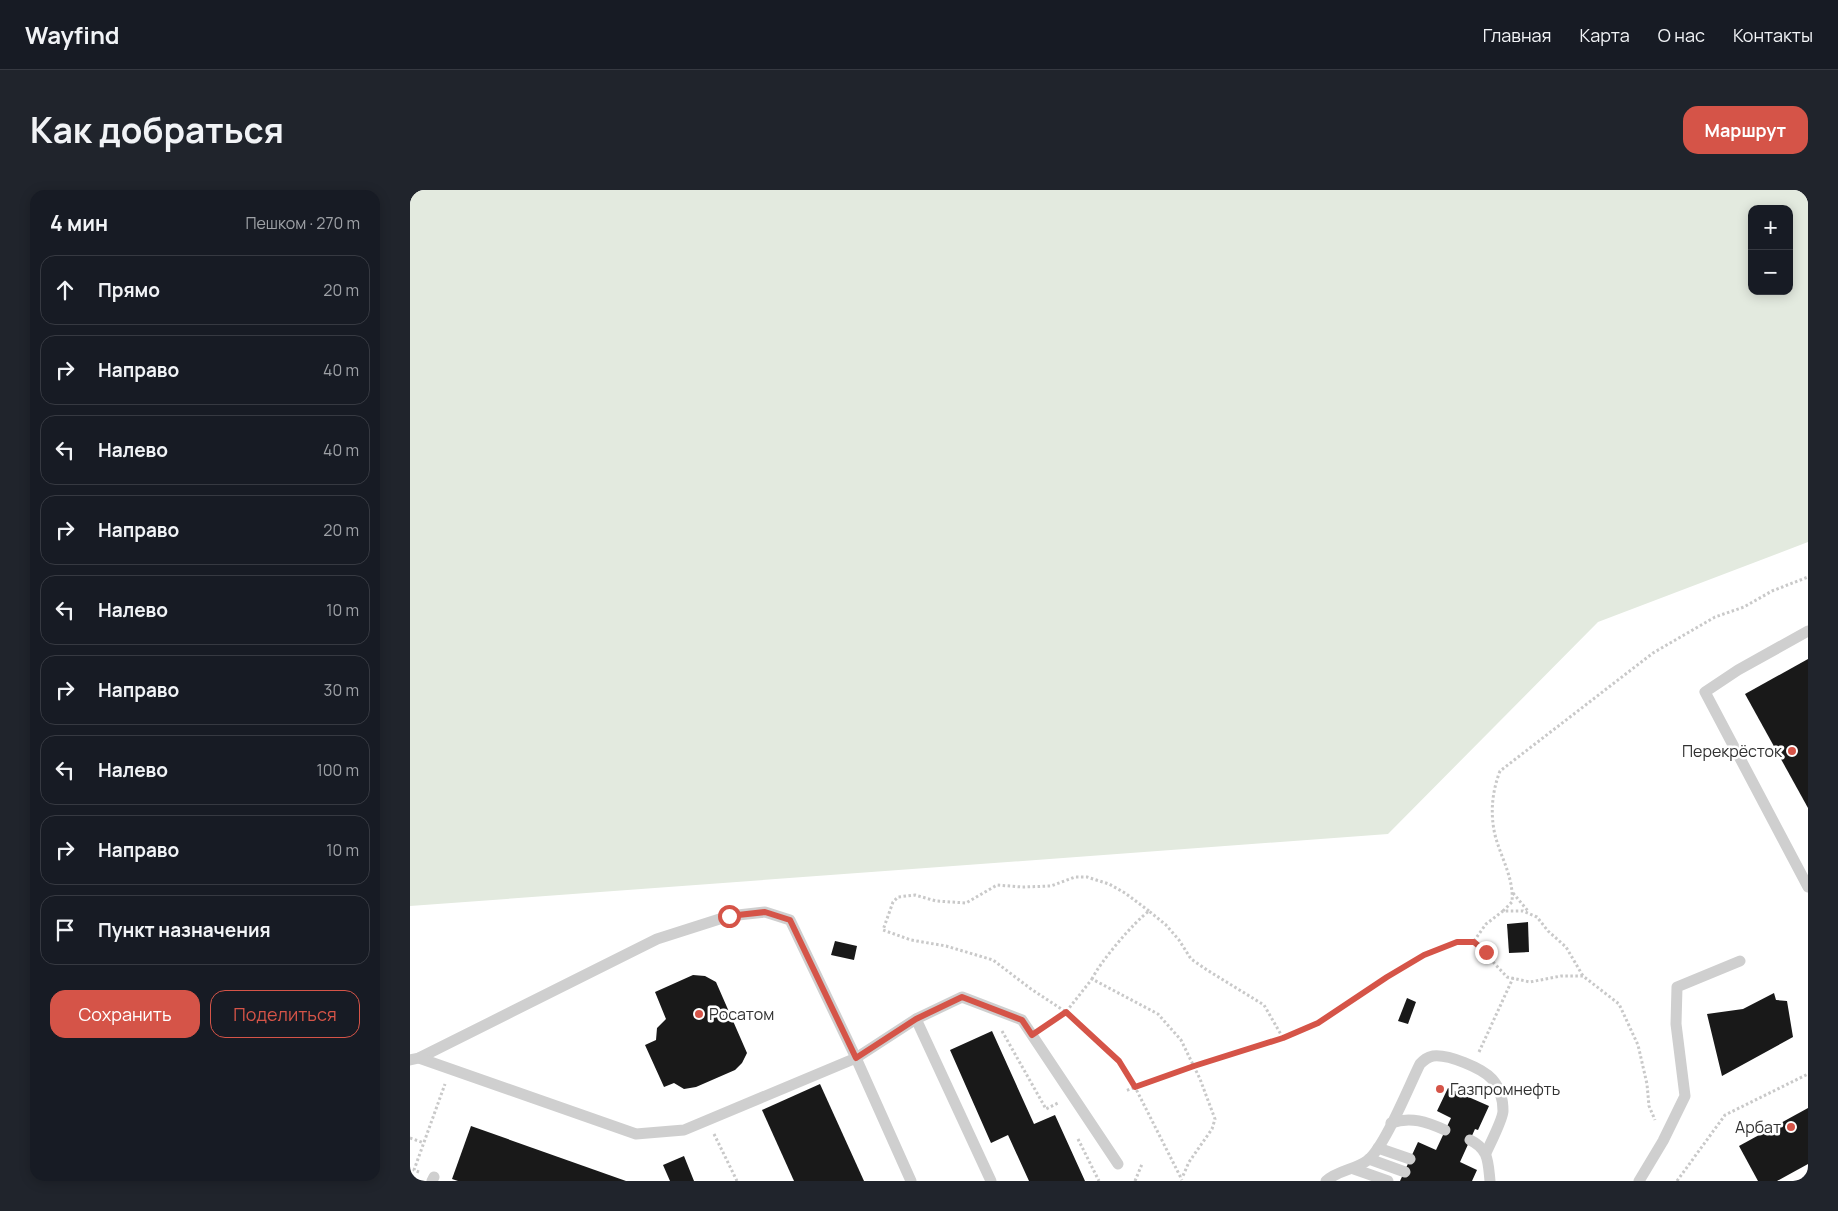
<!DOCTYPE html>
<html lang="ru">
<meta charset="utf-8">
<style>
:root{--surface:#171b24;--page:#20242c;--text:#f1f3f6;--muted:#9ea1a6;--line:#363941;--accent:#d55448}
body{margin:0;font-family:Manrope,sans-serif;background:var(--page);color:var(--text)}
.controls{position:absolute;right:15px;top:15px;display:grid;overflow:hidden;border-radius:10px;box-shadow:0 2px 12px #0003}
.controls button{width:45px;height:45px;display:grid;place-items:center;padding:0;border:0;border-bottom:1px solid var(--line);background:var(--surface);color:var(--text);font:25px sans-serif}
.stop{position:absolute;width:15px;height:15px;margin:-11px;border:4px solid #d55448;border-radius:50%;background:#fff}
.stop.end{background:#d55448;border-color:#fff;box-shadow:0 1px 5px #0008}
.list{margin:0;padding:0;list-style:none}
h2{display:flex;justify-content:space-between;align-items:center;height:65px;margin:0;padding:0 20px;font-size:21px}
h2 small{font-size:16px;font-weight:400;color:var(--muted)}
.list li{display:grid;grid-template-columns:32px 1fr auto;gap:15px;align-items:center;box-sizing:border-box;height:70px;margin:0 10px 10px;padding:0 10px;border:1px solid var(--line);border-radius:15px}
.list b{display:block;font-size:19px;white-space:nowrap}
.list em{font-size:16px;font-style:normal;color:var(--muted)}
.actions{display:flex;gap:10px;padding:15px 20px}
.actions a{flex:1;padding:11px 0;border:1px solid var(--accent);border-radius:15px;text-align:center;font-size:18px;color:var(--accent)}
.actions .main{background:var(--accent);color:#fff}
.icon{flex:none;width:28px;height:28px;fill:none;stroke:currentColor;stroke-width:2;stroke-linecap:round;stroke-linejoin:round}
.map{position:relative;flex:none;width:1398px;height:991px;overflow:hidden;border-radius:15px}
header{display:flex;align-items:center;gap:30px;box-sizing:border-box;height:70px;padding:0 25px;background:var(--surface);border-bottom:1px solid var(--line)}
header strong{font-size:24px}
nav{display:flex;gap:28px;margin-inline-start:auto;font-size:18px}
.intro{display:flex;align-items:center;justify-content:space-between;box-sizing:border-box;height:120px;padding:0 30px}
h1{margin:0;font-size:35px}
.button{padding:12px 22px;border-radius:15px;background:var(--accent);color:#fff;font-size:18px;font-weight:700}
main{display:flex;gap:30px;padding:0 30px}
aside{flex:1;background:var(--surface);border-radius:15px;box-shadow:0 2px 12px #0003}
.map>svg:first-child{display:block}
.green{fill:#e3eadf;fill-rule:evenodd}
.building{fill:#191919}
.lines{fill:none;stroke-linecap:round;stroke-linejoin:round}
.path{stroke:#c9c9c9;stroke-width:3;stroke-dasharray:2.5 2.5;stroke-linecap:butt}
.lane{stroke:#cfcfcf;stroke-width:11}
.route{stroke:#d55448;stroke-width:6}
.poi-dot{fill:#d55448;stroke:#fff;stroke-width:2}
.labels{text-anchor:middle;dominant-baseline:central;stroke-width:5;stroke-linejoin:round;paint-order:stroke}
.poi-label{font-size:16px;fill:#323232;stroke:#fff;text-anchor:end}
</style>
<header>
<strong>Wayfind</strong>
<nav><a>Главная</a><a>Карта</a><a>О нас</a><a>Контакты</a></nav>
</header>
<div class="intro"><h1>Как добраться</h1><a class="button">Маршрут</a></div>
<main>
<aside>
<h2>4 мин<small>Пешком · 270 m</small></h2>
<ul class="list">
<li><svg class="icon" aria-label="ahead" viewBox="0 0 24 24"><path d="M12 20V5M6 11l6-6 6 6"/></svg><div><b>Прямо</b></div><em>20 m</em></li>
<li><svg class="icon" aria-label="right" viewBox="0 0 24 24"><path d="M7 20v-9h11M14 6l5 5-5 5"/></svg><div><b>Направо</b></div><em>40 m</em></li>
<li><svg class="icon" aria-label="left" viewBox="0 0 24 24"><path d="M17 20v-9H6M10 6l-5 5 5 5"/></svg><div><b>Налево</b></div><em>40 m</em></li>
<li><svg class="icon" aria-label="right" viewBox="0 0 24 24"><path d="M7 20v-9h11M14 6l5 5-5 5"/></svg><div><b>Направо</b></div><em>20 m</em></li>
<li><svg class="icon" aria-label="left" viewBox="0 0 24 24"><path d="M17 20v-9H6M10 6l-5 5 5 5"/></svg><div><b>Налево</b></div><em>10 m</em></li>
<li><svg class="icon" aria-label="right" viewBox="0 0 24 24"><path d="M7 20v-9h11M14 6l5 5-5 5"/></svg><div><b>Направо</b></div><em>30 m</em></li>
<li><svg class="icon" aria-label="left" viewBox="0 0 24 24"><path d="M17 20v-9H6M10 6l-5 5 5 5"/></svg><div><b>Налево</b></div><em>100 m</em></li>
<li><svg class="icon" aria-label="right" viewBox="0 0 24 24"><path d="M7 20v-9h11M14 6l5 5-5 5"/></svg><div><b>Направо</b></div><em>10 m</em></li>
<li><svg class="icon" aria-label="arrive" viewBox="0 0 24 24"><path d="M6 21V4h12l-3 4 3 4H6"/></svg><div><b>Пункт назначения</b></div></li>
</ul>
<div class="actions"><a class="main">Сохранить</a><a>Поделиться</a></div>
</aside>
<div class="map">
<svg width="1398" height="991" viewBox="0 0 1398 991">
<rect width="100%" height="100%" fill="#fff"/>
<path class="green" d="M0,0H1398V352L1188,432L978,644L0,716ZM1342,19H1379V101H1342Z"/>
<g class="building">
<polygon points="1398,469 1398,618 1335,504"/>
<polygon points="1118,732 1119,762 1099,763 1097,734"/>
<polygon points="425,751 447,756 444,770 421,765"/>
<polygon points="283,785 295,786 306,792 337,863 332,873 325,880 286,897 274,899 264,893 254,897 235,855 246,850 247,838 256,829 245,802"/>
<polygon points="1364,803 1366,810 1377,811 1383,847 1312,886 1297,824 1333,819"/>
<polygon points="997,808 1006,812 998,834 988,831"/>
<polygon points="582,841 624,934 645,925 675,991 619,991 598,945 581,953 540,860"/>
<polygon points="410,894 454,991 384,991 352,920"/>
<polygon points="1038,898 1079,916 1068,940 1065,939 1050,972 1067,980 1062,991 990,991 1008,952 1026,960 1041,928 1027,921"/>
<polygon points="1398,918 1398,974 1367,991 1348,991 1329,956"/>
<polygon points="61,936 216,991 48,991 42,989"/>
<polygon points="274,966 284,991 260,991 253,975"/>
</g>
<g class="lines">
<g class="path">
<polyline points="1103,703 1118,721"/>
<polyline points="739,721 715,703 699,694 677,687 665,687 641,696 612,697 587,695 556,713 526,711 505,705 488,707 483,712 473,740 501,750 536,756 583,770 621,799 656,822 709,871 725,897 772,990"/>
<path d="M1093,721L1102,712C1104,688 1091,668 1085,645C1080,623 1082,602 1090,581L1243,463L1305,427L1334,417L1362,401L1398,387"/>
<polyline points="1064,751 1076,734 1093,721 1113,721 1127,727 1138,741 1156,757 1173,786"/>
<path d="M682,789C690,772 724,732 739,721L756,735L769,750L781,769L797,780L854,815L873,848L784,876L715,901"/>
<polyline points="636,836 656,822 682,789 748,824 771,850 790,889 805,929 802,939 779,972 772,988"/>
<polyline points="592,841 636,919 648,913"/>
<polyline points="873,848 908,833 977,787 1014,765 1047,752 1064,751 1076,762 1084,773 1097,787 1120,792 1151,786 1173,786 1209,814 1228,855 1237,894 1239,916 1245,930"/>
<polyline points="1069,862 1103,788"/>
<polyline points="304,944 327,991"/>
<polyline points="0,948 14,953"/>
<polyline points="668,949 689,991"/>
<polyline points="9,982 4,980 35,894"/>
<polyline points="725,991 732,974"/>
<polyline points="1267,991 1315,925 1398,884"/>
</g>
<g class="lane">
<polyline points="1398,441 1328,480 1295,502 1398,697"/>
<polyline points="506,829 581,991"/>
<polyline points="9,868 247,749 319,726 355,722 380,730 446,868 506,829 552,807 612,830 708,974"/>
<polyline points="0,870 9,868 226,944 274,940 446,868 501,991"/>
<path d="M981,933C1001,926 1017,932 1035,940"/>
<path d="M1060,950C1079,959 1078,972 1080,991"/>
<polyline points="968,958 1000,969"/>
<polyline points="959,969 995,982"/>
<polyline points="944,979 978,991"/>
<polyline points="22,991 24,987"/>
<path d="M916,991C928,980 945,980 958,970C975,956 999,896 1010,874C1014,870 1017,867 1023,866C1038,864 1072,878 1082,889C1090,898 1093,909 1093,921C1093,929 1080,954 1076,963"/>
<polyline points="1229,991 1253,951 1275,906 1266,834 1267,797 1330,771"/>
</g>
</g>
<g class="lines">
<polyline class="route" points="319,726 355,722 380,730 446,868 506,829 552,807 612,830 622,845 656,822 709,871 725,897 784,876 873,848 908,833 977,787 1014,765 1047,752 1064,752 1076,762"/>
</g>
<g class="poi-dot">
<circle cx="1382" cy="561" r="5"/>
<circle cx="289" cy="824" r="5"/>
<circle cx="1030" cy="899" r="5"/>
<circle cx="1381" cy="937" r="5"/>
</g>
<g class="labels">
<g class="poi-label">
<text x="1372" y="561">Перекрёсток</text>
<text x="299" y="824" text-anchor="start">Росатом</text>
<text x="1040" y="899" text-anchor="start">Газпромнефть</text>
<text x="1371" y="937">Арбат</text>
</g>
</g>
</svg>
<div class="controls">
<button>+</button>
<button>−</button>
</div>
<div class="stop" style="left:319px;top:726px"></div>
<div class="stop end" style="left:1076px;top:762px"></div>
</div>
</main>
